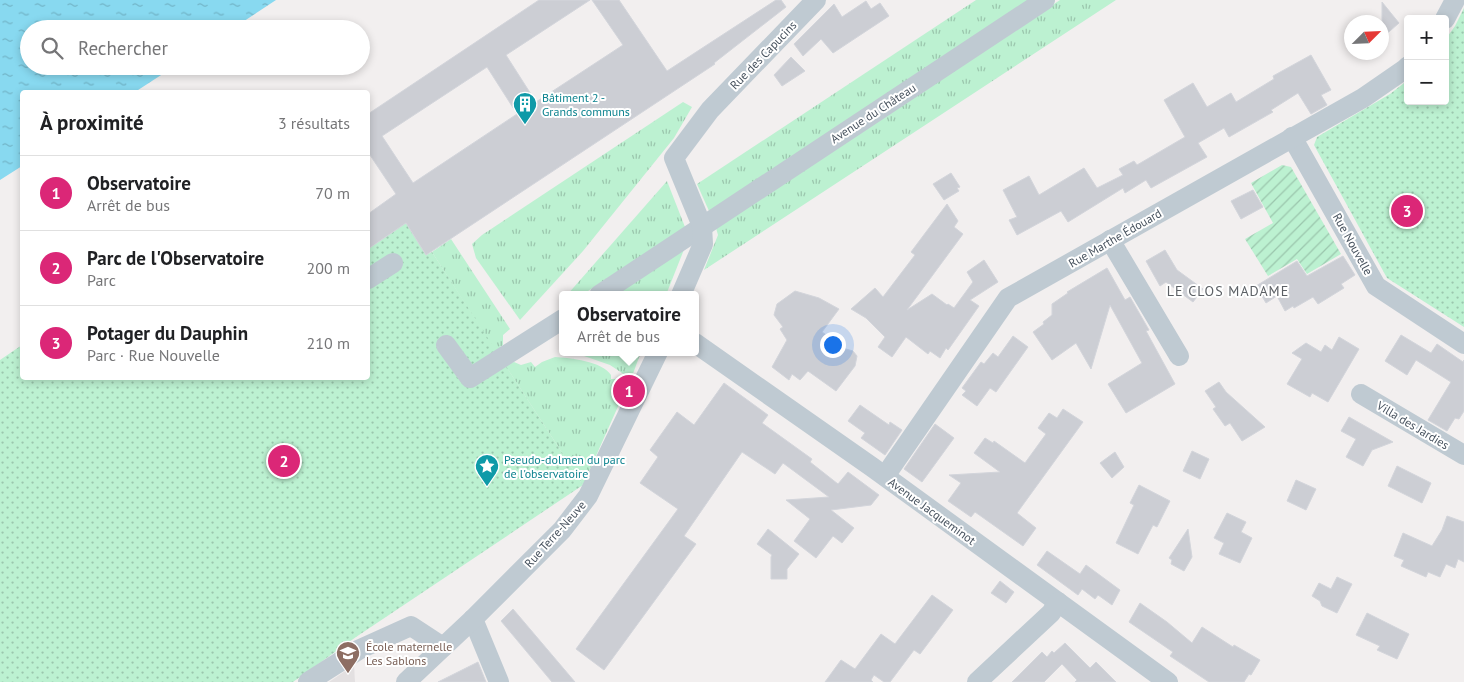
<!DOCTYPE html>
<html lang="fr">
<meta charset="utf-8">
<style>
:root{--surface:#fff;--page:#f2f2f2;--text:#202124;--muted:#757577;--line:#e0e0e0;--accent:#db2777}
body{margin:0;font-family:"PT Sans",sans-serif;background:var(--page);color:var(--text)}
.controls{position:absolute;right:15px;top:15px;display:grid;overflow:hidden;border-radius:5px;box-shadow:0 2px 8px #0003}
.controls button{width:45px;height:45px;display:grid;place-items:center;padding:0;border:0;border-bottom:1px solid var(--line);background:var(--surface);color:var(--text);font:25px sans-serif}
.compass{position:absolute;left:1344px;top:15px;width:45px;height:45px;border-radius:50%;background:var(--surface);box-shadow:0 2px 8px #0003;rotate:66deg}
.you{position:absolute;left:832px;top:344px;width:18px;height:18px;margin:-12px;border:4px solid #fff;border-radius:50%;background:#1a73e8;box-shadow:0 0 0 8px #1a73e833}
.badge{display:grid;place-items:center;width:32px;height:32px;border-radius:50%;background:var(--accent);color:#fff;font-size:16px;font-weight:700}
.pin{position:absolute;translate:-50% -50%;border:2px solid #fff;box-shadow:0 1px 5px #0006}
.popup{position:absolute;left:559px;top:291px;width:140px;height:65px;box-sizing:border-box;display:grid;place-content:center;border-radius:5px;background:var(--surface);filter:drop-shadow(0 1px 4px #0005);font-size:16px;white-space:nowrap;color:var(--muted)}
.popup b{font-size:19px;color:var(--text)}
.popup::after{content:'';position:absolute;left:50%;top:100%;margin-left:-10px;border:10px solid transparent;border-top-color:var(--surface)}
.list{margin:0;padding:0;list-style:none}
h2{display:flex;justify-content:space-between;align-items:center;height:65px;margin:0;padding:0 20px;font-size:21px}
h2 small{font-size:16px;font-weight:400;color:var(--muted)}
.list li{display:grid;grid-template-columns:32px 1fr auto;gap:15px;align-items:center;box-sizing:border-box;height:75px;padding:0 20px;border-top:1px solid var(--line)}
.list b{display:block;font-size:19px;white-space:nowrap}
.list p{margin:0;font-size:16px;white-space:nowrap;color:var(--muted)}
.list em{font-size:16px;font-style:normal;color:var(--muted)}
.icon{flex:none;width:28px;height:28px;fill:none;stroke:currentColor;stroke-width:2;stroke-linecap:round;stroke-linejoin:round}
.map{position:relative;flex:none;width:1464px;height:682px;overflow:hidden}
.search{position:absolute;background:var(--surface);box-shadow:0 2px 8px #0003;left:20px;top:20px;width:350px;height:55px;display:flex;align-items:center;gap:12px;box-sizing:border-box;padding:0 18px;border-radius:28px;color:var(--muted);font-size:19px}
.panel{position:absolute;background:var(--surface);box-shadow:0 2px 8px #0003;left:20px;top:90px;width:350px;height:290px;border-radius:5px}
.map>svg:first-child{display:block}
.education{fill:#e3e0e1}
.grass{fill:url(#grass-tufts)}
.park{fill:url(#park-dots)}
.garden{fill:url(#garden-furrows)}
.water{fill:url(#water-ripples)}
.building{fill:#ccced4;stroke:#d3d5db;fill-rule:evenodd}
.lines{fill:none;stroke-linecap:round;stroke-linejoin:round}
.minor{stroke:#bfcad2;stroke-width:20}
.labels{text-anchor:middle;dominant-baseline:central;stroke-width:4;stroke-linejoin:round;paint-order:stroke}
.street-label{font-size:12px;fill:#47525e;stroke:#fff}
.culture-label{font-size:12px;fill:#0d838f;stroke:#fff;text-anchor:start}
.education-label{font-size:12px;fill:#785e54;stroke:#fff;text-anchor:start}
.neighbourhood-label{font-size:14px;letter-spacing:1px;fill:#5c6065;stroke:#fff}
</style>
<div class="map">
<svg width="1464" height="682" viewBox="0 0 1464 682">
<defs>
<pattern id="grass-tufts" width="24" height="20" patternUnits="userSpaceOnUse" patternTransform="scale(1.25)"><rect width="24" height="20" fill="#bcf1d1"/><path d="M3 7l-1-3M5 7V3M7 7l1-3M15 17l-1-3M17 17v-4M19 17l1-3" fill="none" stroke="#9bc6ad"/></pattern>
<pattern id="park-dots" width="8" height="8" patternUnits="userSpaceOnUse" patternTransform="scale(1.25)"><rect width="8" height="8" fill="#bcf1d1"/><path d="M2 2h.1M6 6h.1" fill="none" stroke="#9bc6ad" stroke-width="1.8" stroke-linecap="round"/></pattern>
<pattern id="garden-furrows" width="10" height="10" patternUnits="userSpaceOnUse" patternTransform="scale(1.25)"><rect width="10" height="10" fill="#bcf1d1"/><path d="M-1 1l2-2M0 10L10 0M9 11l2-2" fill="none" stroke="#9bc6ad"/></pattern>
<pattern id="water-ripples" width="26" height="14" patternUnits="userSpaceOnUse" patternTransform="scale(1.25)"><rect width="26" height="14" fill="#88d9f0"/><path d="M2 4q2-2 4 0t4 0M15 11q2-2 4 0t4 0" fill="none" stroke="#71b3c6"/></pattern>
</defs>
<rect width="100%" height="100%" fill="#f2efef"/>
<polygon class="education" points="354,665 355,682 329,682"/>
<g class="grass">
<polygon points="976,0 1031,0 709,211 697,184"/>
<polygon points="1060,0 1116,0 704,270 718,235 716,228"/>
<polygon points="683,102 692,107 674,138 583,251 520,320 476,258 472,244 482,235"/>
<polygon points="667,181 685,227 582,295 567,295"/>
<polygon points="451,239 510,329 503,335 503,345 500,347 501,349 496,352 432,252"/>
<polygon points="685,247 666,295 613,295"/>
<polygon points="564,352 641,352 631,379 610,365 584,356"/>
<path d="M555,357C570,358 602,361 611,375V379H617L628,384L583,485L505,365L514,362L521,365L531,362L535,367L542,362Z"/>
</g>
<g class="park">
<polygon points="1464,8 1464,327 1387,278 1314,145 1317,137 1390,94 1408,80 1408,101 1445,101 1445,40 1455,26"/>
<polygon points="406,223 426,255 432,252 583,485 356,637 293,682 0,682 0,360 22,345 22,378 368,378 368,249"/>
</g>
<polygon class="garden" points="1282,165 1291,167 1341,254 1307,274 1297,259 1268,276 1245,239 1273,223 1251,183"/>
<polygon class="water" points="0,0 276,0 232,29 29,29 29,66 175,66 135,92 22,92 22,166 0,180"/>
<g class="building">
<path d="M539,0H590L506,55L536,102L623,45L592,0H619L667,71L776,0H781L786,7L714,63L715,64L426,255L406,223L368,249V214L396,194L368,152V114ZM487,67L517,114L413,183L382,136Z"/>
<polygon points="866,1 871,9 880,3 889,16 833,53 821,39 803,56 794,44 834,4 842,17"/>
<polygon points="1382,2 1399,23 1382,38"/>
<polygon points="1311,55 1331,90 1321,95 1327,105 1311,114 1298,93 1271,110 1273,112 1229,137 1224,128 1198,143 1207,157 1151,188 1146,180 1125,193 1123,188 1068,222 1061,211 1017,235 1009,220 1017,217 1003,190 1029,176 1039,195 1084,168 1097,188 1123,175 1119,169 1134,161 1137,165 1185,137 1164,100 1193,83 1207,107 1231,93 1236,102 1274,79 1273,76"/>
<polygon points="791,57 805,71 782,86 774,75"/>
<polygon points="951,173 960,187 957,188 959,191 944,200 933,184"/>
<polygon points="1253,190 1263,207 1241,219 1231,201"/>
<polygon points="947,204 958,221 954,227 963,234 907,310 932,294 947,305 948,304 954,308 973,282 967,272 984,260 998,282 970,300 979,306 948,350 946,348 940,358 930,351 928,354 906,337 892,357 878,347 885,337 866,318 851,309 875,288 883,297 915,255 911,252"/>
<polygon points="1165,250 1177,270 1203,289 1193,302 1166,282 1160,286 1146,261"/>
<polygon points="1343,256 1355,275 1341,284 1344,288 1318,304 1313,297 1294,308 1293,306 1285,311 1277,296 1266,303 1256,286 1297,261 1307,276"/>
<polygon points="1107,268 1125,300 1130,297 1149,330 1146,331 1175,384 1126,413 1108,384 1142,363 1110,305 1091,369 1076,343 1052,360 1033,332 1044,324 1043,322 1052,315 1052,304 1068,293 1067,292"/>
<polygon points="795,291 819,298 839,309 822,332 846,349 853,351 857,356 855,366 836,391 808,371 800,380 792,374 789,380 772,367 787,340 780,329 783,327 774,315 777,304"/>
<polygon points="1401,335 1431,353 1437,344 1463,362 1464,360 1464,411 1459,419 1455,418 1447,431 1428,420 1451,382 1416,360 1407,375 1385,361"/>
<polygon points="1013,336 1028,347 996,392 990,388 977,406 962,395 966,391 962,388 981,362 984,364 993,353 998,357"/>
<polygon points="1339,337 1359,349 1328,402 1312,393 1310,397 1287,384 1302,359 1292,353 1306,343 1321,352 1325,345 1332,350"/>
<polygon points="1219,382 1226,392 1265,427 1242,441 1230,423 1225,426 1213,409 1216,407 1205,391"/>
<polygon points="724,383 768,415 762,423 812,459 810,462 838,484 848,472 879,495 871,505 831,510 854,528 842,543 833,536 816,558 794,541 810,519 786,500 829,497 783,463 775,474 742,452 684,536 696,544 604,670 576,649 678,509 640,483 658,457 650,450 677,412 694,425"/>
<polygon points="860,405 889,425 890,422 902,430 885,455 861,438 865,433 848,421"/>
<polygon points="1063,409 1083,422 1017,513 1036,528 1023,546 975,512 971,517 948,501 961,483 949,475 1000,472 974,453 985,438 993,443 994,441 1025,463 1046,434 1038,428 1049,413 1057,418"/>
<polygon points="1349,417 1393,442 1372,450 1363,466 1346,457 1356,439 1341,431"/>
<polygon points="935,424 954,438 922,482 904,469"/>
<polygon points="1192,451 1209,459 1200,479 1183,471"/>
<polygon points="1115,452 1124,467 1112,478 1100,463"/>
<polygon points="1397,466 1431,483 1422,503 1388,486"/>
<polygon points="1296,480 1316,489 1306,510 1287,501"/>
<polygon points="1139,485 1170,501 1157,527 1153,525 1138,554 1116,543 1134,505 1130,503"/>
<polygon points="1227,513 1246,522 1241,532 1252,538 1240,563 1219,554 1224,543 1214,538"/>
<polygon points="1447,516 1464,522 1464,562 1458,559 1455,568 1446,564 1440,577 1428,572 1426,577 1401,566 1404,560 1394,556 1403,533 1432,546 1442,530"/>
<polygon points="768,529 799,554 787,569 787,579 771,579 771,557 772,555 757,544"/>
<polygon points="1188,529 1192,557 1184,571 1171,564 1172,560 1169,558"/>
<polygon points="1047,551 1080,574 1086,565 1120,590 1112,605 1098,595 1095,599 1082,589 1078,595 1037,565"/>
<polygon points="1337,577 1352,584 1337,613 1322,606 1320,601 1312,596 1319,583 1331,589"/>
<polygon points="1000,581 1014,592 1006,603 991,593"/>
<polygon points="932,595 953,610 920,654 914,650 890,682 884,682 874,675 871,680 873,682 825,682 841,660 855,669 881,634 895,644"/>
<polygon points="1140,603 1167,622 1192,643 1202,627 1233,647 1234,645 1260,660 1251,675 1249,674 1244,682 1209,682 1170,656 1173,652 1129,622"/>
<polygon points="513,609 575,682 552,682 501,621"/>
<polygon points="1367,613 1409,634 1397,659 1377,650 1380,646 1356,635"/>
<polygon points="1065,643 1090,668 1096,662 1116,682 1075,682 1077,680 1062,664 1044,682 1012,682 1042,652 1047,657 1052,651 1054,653"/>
<polygon points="478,662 486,682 438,682"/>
</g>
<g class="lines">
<g class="minor">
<polyline points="1445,19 1455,0"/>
<polyline points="1292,137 1376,286 1464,344"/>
<polyline points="1110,240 1179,356"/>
<polyline points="368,279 393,263"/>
<polyline points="599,295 1045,0"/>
<polyline points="681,295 703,244 702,226 674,158 710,110 816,0"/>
<polyline points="695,343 872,467 1168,682"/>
<polyline points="446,345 470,378 563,319"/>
<polyline points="1361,394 1464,455"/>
<polyline points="885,476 1008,298 1363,98 1405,69 1408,66"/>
<polyline points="473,619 499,682"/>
<polyline points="308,682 360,649 411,626 443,647"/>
<polyline points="406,682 473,619 562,530 588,496 658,352"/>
<polyline points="977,682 1051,613 1058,602"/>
</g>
</g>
<defs>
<g id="building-pin" transform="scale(1.25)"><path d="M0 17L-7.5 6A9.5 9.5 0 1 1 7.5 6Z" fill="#0f9aa8" stroke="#fff"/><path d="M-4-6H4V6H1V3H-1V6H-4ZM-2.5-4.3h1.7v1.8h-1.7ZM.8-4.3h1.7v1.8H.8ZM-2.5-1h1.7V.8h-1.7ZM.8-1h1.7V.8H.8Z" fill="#fff"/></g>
<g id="sight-pin" transform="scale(1.25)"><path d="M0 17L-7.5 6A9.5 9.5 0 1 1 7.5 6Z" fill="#0f9aa8" stroke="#fff"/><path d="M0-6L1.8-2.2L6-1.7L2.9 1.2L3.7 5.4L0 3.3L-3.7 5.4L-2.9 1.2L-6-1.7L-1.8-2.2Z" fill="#fff"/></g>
<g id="school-pin" transform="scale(1.25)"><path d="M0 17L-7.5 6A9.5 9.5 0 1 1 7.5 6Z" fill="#8d6e63" stroke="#fff"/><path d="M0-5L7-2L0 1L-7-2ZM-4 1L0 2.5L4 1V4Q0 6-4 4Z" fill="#fff"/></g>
</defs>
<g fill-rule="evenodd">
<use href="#building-pin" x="525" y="104"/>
<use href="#sight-pin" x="487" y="466"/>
<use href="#school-pin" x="348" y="653"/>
</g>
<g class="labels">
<g class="street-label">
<text transform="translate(763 55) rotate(-46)">Rue des Capucins</text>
<text transform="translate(873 113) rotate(-33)">Avenue du Château</text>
<text transform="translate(1115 238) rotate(-30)">Rue Marthe Édouard</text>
<text transform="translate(1353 244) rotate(61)">Rue Nouvelle</text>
<text transform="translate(1413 425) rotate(31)">Villa des Jardies</text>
<text transform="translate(932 511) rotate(36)">Avenue Jacqueminot</text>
<text transform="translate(555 534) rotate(-48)">Rue Terre-Neuve</text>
</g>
<g class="culture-label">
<text x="542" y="97">Bâtiment 2 -<tspan x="542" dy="14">Grands communs</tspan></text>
<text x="504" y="459">Pseudo-dolmen du parc<tspan x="504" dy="14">de l'observatoire</tspan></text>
</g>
<g class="education-label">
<text x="366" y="646">École maternelle<tspan x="366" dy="14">Les Sablons</tspan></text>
</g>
<g class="neighbourhood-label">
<text x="1228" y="291">LE CLOS MADAME</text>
</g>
</g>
</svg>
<div class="controls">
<button>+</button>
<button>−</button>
</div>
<svg class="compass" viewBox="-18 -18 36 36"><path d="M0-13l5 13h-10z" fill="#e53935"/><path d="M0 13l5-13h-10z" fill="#757577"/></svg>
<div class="you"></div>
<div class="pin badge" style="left:629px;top:391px">1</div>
<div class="popup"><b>Observatoire</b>Arrêt de bus</div>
<div class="pin badge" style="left:284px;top:461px">2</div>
<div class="pin badge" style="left:1407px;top:211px">3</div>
<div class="search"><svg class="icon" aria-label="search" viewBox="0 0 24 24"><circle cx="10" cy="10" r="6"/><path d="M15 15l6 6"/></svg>Rechercher</div>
<section class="panel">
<h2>À proximité<small>3 résultats</small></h2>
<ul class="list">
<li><span class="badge">1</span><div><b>Observatoire</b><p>Arrêt de bus</p></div><em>70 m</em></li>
<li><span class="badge">2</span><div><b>Parc de l'Observatoire</b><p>Parc</p></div><em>200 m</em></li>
<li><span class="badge">3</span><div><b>Potager du Dauphin</b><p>Parc · Rue Nouvelle</p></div><em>210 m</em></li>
</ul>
</section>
</div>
